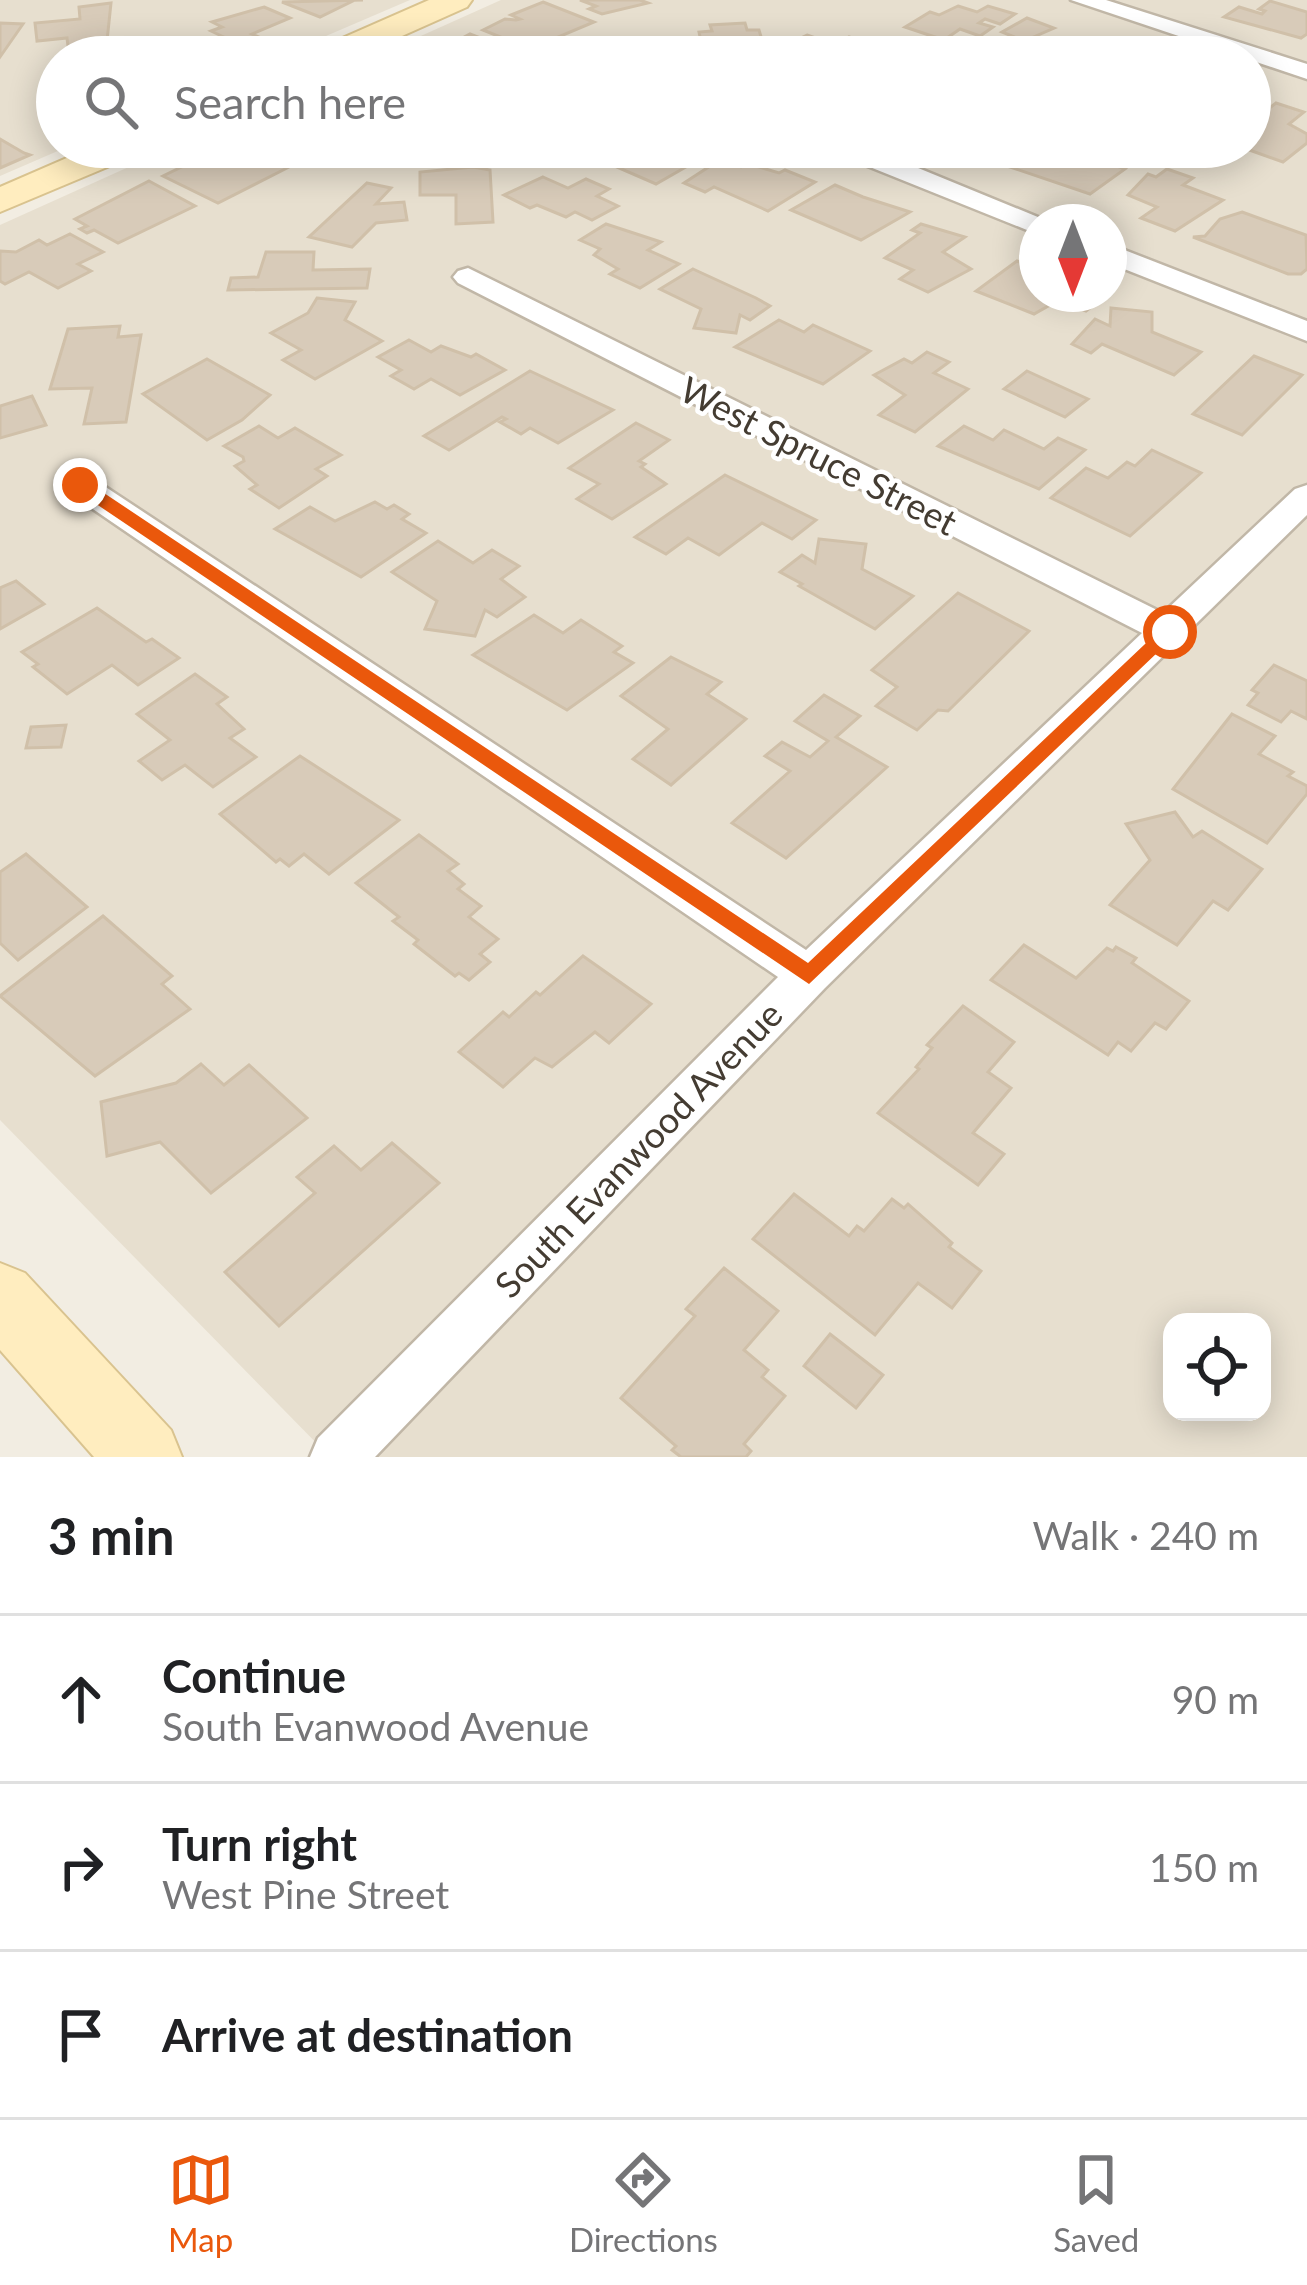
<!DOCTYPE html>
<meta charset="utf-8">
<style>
:root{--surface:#fff;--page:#f2f2f2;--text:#202124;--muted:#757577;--line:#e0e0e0;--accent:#ea580c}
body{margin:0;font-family:Lato,sans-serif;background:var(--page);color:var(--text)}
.controls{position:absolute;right:36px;bottom:36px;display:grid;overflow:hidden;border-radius:24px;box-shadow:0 6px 30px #0003}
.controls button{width:108px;height:108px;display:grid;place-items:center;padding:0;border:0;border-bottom:3px solid var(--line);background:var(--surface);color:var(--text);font:60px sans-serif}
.compass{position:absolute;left:1019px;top:204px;width:108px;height:108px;border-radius:50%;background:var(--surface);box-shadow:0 6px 30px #0003;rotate:180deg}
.stop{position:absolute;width:36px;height:36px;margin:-27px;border:9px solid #ea580c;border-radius:50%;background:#fff}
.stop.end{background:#ea580c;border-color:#fff;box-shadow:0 3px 12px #0008}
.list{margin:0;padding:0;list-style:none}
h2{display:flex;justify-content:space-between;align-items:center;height:156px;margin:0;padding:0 48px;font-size:51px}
h2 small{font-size:39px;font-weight:400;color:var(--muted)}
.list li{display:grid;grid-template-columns:78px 1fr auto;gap:36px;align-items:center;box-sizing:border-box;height:168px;padding:0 48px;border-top:3px solid var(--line)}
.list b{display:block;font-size:45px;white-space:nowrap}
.list p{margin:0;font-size:39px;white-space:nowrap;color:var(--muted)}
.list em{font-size:39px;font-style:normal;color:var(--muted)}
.icon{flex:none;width:66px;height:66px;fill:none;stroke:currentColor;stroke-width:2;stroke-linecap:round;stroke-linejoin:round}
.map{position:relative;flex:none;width:1307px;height:1457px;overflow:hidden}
.search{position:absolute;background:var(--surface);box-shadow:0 6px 30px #0003;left:36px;right:36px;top:36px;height:132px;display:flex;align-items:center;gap:30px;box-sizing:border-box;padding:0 42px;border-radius:66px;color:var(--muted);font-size:45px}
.sheet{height:660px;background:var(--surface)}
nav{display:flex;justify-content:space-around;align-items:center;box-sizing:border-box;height:168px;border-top:3px solid var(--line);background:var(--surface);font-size:33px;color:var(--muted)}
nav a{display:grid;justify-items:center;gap:6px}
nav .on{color:var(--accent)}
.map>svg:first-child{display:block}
.residential{fill:#e7dfcf;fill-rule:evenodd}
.building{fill:#d8cbb9;stroke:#d0c0a9;stroke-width:3}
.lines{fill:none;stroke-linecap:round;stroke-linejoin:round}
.street-casing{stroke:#c1b7a7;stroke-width:5}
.secondary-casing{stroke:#d9c38f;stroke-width:4}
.street{fill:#fff;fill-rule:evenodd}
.secondary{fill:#ffedbf;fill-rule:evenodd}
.route{fill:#ea580c}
.labels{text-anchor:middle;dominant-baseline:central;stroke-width:9;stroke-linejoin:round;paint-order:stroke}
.street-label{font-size:36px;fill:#443c32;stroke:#fff}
</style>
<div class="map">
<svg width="1307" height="1457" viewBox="0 0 1307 1457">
<rect width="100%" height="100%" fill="#f2ede2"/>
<g class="residential">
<polygon points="0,0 410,0 277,57 57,57 57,147 67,147 0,176"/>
<path d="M501,0H1307V1457H330L0,1120V225L173,147H1250V57H374ZM1037,222H1109V294H1037ZM1172,1322H1262V1412H1172Z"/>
</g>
<g class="building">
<polygon points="355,0 320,17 282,2 363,0"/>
<polygon points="580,0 640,0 648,3 602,14 589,9 596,6"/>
<polygon points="1270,1 1307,12 1307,34 1301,38 1224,17 1239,7 1262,14 1265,11 1259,9"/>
<polygon points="543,2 594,22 530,49 483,30 505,19 516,20 520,19 511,15"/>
<polygon points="111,3 107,41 68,46 67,38 37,41 35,23 80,19 79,7"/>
<polygon points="958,6 977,12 988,6 1015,14 1000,24 985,19 979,23 993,27 980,36 960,29 944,40 905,27 930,12 939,15"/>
<polygon points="264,7 290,18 252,34 270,42 243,53 209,43 230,40 211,31 222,27 212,22"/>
<polygon points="1027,18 1054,28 1029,39 1066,52 1058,57 983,53 1012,36 1002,32"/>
<polygon points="0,23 23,24 0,57"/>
<polygon points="745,23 747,30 759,30 767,57 737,57 735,49 703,50 699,32 712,31 710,25"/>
<polygon points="470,34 493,43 475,52 487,57 427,57"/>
<polygon points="807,35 835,45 849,37 867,43 857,49 879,57 795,57 776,50"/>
<polygon points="193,43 222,57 139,56 166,45 178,50"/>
<polygon points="1276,103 1304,112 1289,124 1307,134 1307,143 1283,162 1241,147 1250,147 1250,123"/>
<polygon points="0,139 24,153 30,155 0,168"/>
<polygon points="283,147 355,147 314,165 278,149"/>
<polygon points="454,147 488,147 489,160 454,162"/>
<polygon points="625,147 666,147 698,160 656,184 603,161"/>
<polygon points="1038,147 1083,147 1077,151 1125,169 1090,194 1007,166"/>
<polygon points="257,148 289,167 218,203 163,176 192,162 199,165"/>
<polygon points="721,159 741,167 749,164 779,173 785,170 815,182 768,211 714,187 705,192 684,183"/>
<polygon points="473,167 490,170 493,222 456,224 456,195 420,195 420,172"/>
<polygon points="1167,169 1193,178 1183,185 1223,200 1175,231 1141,218 1157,207 1128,195 1148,174 1156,177"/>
<polygon points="543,177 568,188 586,179 609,189 597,196 618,206 592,220 575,212 566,217 537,205 530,208 504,195"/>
<polygon points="149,181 195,206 118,243 94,230 87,233 80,229 87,226 75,219"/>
<polygon points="367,183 391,188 376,204 404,202 407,220 376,223 352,247 309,237"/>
<polygon points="835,185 863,197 910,212 861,240 791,210"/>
<polygon points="1242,212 1306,235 1307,269 1301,274 1288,274 1193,237 1205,236 1220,219"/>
<polygon points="606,224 661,242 648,250 679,264 640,288 610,274 618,269 594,255 600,249 580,240"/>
<polygon points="921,224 965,237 943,252 971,269 928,292 900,279 913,270 885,258 920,233 912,230"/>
<polygon points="70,234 103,252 78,264 91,271 58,288 29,272 5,284 0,281 0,251 16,252 39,240 47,245"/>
<polygon points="266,252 314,252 313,270 370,269 367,288 228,290 231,278 258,277"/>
<polygon points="1017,261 1037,269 1037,294 1108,294 1086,311 1059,300 1034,314 976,291"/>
<polygon points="693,269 756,298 770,306 750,320 740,315 736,333 694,328 701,309 660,289"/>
<polygon points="317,298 355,302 345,320 382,341 315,379 283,360 301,350 271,333 308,313"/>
<polygon points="1111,308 1152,312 1152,332 1201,352 1174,375 1102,344 1091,353 1072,344 1095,319 1110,326"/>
<polygon points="779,320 804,332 813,325 870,351 823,384 735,347"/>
<polygon points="120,326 118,337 141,335 126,422 84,424 92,388 50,389 68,329"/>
<polygon points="409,340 431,352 441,346 471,357 476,354 505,370 460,395 431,379 414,389 391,376 401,370 378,357"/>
<polygon points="927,352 949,362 934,373 968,389 915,432 879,415 905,395 874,375 904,359 912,363"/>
<polygon points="1254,356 1302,375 1242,435 1193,414"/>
<polygon points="207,359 270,395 242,420 207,440 143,394"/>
<polygon points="530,371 613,410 558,443 530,428 521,434 500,422 506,419 502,417 449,450 424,436"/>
<polygon points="1027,371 1088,399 1065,417 1004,389"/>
<polygon points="32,396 46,425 0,438 0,406"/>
<polygon points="636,423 669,440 639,461 645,464 641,467 666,484 612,519 577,499 599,484 569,468"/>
<polygon points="259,426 278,438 295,428 341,455 316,469 327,476 279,508 250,489 257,485 235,466 244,461 243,457 224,446"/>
<polygon points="964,426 993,440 1004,430 1044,449 1058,438 1085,450 1039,489 938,446"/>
<polygon points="1152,450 1201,473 1130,536 1051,498 1086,468 1108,478 1127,462 1135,466"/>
<polygon points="725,475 816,520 792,539 762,523 719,555 688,538 666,554 635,537"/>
<polygon points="375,502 387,509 394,505 409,514 402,519 426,533 361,577 275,529 310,507 335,521"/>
<polygon points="819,539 866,544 862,569 913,596 875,629 799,586 802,584 780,572 802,555 815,563"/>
<polygon points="438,541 473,563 492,550 519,566 501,579 525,597 497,617 485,610 475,636 425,629 437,601 392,572"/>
<polygon points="16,581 44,604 0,629 0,588"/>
<polygon points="958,593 1029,631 948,711 938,710 917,730 876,706 897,687 872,670"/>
<polygon points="97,608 146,642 152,639 179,658 138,685 112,665 67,694 33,667 38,664 22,652"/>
<polygon points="534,615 563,633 581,620 622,646 614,652 633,663 567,710 473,655"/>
<polygon points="671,657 721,682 707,694 746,719 671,785 633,759 668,729 621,696"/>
<polygon points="1274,665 1307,681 1307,719 1291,711 1281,722 1248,705 1258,693 1252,690"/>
<polygon points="195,674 227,697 217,704 244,729 230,738 256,757 213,787 185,765 162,780 139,761 170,740 137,714"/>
<polygon points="824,695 860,716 836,737 887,767 786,858 732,823 790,771 765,756 782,742 810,757 828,741 795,721"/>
<polygon points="1232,714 1275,736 1259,754 1293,772 1288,776 1307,786 1307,794 1267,843 1173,789"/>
<polygon points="66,725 61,747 26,748 31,727"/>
<polygon points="300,756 399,820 329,874 304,854 289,866 280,859 276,862 220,814"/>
<polygon points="1175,812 1193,837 1202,831 1262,869 1228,910 1213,901 1177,945 1110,905 1150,860 1126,824"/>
<polygon points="419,835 458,864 448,871 464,884 458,889 481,906 469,917 498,939 480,954 490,962 469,980 459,973 455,976 414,944 418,940 393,921 399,917 356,883"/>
<polygon points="26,854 87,907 18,960 0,943 0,872"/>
<polygon points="103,916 172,976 162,984 190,1009 95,1076 0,996"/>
<polygon points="1024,945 1076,978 1107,948 1113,951 1116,947 1136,958 1132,963 1189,1001 1166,1029 1155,1023 1131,1051 1118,1042 1108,1055 991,980"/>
<polygon points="583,956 651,1004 609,1043 595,1032 552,1067 535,1058 503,1087 459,1052 503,1012 509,1017 536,992 540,995"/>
<polygon points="963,1006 1014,1042 988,1072 1011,1088 973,1133 1004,1154 978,1185 878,1113 919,1069 916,1067 932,1048 927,1045"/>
<polygon points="201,1064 224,1085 249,1065 307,1118 211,1193 160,1142 107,1156 101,1102 176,1083"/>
<polygon points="392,1143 439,1183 279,1326 225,1272 315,1193 297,1177 334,1146 361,1170"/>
<polygon points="794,1194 849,1236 857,1226 864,1231 892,1199 904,1208 908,1204 952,1243 949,1247 981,1271 952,1308 918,1283 875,1335 753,1239"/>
<polygon points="724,1268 778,1311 744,1350 768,1370 762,1377 785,1396 744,1444 751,1451 746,1457 681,1457 672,1450 676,1446 621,1398 695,1316 686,1309"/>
<polygon points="830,1334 883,1375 856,1408 804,1366"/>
</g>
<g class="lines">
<g class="street-casing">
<g id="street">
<polygon points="1071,0 1106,0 1307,64 1307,79"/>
<polygon points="831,147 867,147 1050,222 1037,222 1037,232 1027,230 835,153"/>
<polygon points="1109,244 1307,321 1307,341 1109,263"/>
<polygon points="468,268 1163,613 1295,489 1307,485 1307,515 825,988 375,1457 310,1457 318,1438 778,977 68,492 63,485 68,478 92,478 806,950 1142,633 458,283 453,277 458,271"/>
</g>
</g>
<g class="secondary-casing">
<g id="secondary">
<polygon points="429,0 472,0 467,7 355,57 310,57 315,50"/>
<polygon points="92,147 141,147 136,155 0,212 0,187"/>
<polygon points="0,1263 25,1273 171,1430 182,1457 94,1457 0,1350"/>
</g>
</g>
<use href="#street" class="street"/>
<use href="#secondary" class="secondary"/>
</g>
<polygon class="route" points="74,481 86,481 808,963 1163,627 1179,632 809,984 74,489"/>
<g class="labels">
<g class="street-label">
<text transform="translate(819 455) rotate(27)">West Spruce Street</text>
<text transform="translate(638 1149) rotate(-46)">South Evanwood Avenue</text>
</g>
</g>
</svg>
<div class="controls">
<button><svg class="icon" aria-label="locate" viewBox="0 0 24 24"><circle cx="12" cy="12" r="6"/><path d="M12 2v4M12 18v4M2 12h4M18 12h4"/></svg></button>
</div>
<svg class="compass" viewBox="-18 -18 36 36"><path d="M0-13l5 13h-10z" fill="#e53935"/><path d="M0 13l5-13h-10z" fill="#757577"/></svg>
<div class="stop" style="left:1170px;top:632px"></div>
<div class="stop end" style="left:80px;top:485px"></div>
<div class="search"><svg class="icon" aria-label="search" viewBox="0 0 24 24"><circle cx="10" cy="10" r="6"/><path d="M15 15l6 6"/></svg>Search here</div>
</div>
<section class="sheet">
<h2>3 min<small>Walk · 240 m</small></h2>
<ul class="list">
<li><svg class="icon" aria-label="ahead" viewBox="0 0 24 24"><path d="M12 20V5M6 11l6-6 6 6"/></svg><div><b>Continue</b><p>South Evanwood Avenue</p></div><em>90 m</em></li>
<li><svg class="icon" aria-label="right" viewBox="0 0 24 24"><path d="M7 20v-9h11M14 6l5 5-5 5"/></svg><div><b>Turn right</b><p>West Pine Street</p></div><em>150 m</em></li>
<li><svg class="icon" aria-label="arrive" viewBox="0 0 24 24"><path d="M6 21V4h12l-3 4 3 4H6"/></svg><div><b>Arrive at destination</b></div></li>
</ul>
</section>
<nav>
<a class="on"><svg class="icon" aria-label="map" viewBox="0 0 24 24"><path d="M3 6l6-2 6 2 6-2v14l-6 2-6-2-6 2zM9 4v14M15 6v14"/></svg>Map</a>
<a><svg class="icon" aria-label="directions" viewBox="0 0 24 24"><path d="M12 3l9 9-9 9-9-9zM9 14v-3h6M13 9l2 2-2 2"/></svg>Directions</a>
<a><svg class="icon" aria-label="saved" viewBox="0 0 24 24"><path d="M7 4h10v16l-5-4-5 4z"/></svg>Saved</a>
</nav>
